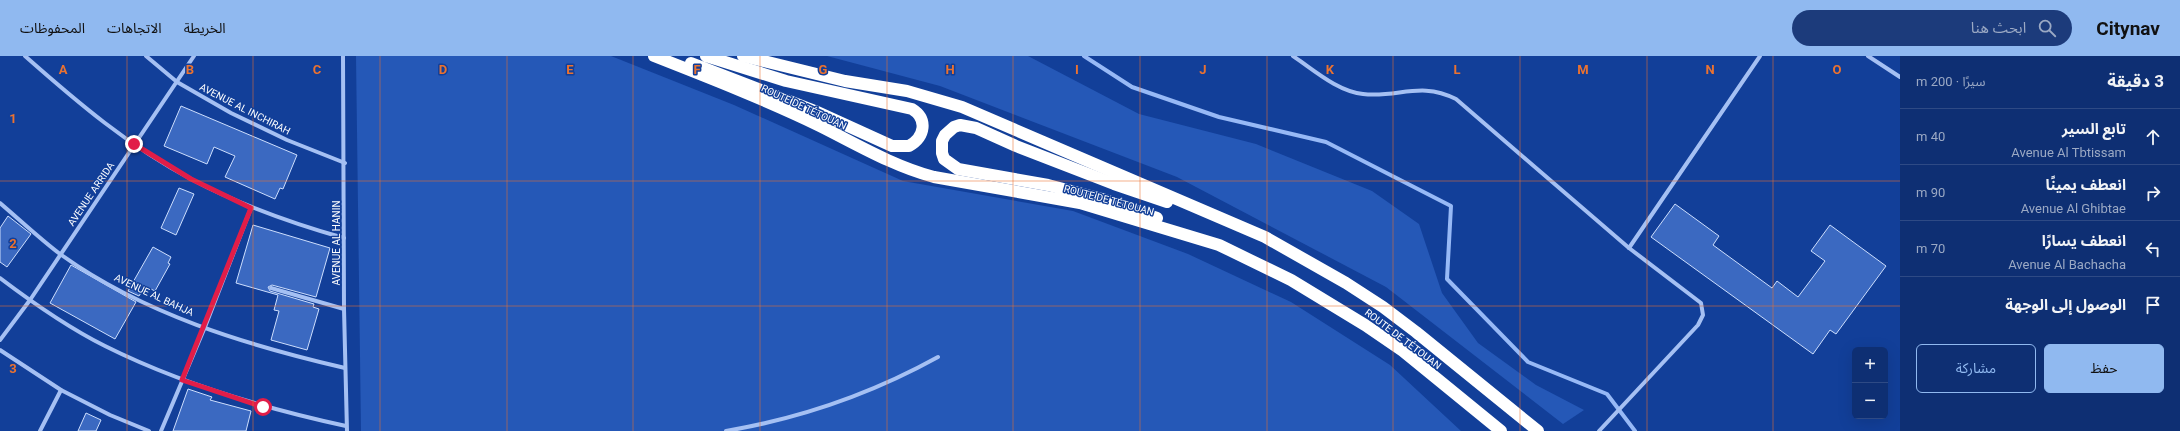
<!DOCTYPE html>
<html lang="ar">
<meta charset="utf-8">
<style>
:root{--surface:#0e2f73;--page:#1c3b7b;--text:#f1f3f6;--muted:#9ba9c4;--line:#2e4a85;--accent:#90b9f0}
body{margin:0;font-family:Roboto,"Noto Sans Arabic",sans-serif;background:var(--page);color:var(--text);direction:rtl}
.controls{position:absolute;right:12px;bottom:12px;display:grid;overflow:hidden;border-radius:6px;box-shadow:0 4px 16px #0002}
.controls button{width:36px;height:36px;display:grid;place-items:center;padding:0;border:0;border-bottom:1px solid var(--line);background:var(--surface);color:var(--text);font:20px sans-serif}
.stop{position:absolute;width:12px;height:12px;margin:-9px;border:3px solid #e11d48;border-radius:50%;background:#fff}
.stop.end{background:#e11d48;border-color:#fff;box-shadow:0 1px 4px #0008}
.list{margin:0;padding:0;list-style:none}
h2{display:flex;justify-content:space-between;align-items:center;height:52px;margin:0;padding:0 16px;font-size:17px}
h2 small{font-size:13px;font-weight:400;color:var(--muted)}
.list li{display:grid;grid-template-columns:26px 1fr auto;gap:12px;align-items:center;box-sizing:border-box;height:56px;padding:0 16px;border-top:1px solid var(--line)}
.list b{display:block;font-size:15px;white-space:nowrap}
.list p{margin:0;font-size:13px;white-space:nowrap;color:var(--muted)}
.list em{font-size:13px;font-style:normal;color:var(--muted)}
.actions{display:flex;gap:8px;padding:12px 16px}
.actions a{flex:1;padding:9px 0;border:1px solid var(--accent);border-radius:6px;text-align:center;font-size:14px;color:var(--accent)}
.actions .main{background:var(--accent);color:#111}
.icon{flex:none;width:22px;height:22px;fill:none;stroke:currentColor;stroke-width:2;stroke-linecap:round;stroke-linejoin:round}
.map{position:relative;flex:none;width:1900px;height:375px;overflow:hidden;direction:ltr}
header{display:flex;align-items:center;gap:24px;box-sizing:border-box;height:56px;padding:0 20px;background:var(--accent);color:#111}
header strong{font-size:19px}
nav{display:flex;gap:22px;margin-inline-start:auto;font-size:14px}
.search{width:280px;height:36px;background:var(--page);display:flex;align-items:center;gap:10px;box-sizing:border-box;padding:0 14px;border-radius:22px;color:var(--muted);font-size:15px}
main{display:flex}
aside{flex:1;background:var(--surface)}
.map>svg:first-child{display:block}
.green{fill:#2558b7}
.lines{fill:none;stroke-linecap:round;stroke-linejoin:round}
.stream{stroke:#97b9f6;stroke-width:4}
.building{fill:#3b69c1;stroke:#cddefd}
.street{stroke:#a5c0f3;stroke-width:4}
.highway{stroke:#fff;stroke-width:12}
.route{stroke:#e11d48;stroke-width:5}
.grid{fill:none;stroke:#eb7230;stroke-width:1;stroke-opacity:0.55}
.labels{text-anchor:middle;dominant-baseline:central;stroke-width:3;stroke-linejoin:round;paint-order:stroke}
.street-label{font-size:10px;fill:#fff;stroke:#123f99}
.grid-label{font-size:13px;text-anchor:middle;font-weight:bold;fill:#eb7230;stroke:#123f99;stroke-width:3;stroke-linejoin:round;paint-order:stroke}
</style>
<header>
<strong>Citynav</strong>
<div class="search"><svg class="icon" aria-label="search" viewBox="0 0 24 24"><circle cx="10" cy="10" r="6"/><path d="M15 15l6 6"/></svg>ابحث هنا</div>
<nav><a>الخريطة</a><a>الاتجاهات</a><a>المحفوظات</a></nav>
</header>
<main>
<aside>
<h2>3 دقيقة<small>سيرًا · 200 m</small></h2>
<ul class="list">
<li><svg class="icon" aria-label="ahead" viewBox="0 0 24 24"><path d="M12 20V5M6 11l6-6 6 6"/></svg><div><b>تابع السير</b><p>Avenue Al Tbtissam</p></div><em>40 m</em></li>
<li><svg class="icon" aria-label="right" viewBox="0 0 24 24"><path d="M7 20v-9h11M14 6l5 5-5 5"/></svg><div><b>انعطف يمينًا</b><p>Avenue Al Ghibtae</p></div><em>90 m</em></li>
<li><svg class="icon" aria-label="left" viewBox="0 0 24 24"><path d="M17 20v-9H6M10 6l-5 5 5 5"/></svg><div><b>انعطف يسارًا</b><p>Avenue Al Bachacha</p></div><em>70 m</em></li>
<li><svg class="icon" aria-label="arrive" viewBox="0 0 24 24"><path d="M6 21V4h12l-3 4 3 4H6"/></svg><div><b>الوصول إلى الوجهة</b></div></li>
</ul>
<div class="actions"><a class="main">حفظ</a><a>مشاركة</a></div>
</aside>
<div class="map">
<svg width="1900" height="375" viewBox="0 0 1900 375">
<rect width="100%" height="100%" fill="#123f99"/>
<g class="green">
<polygon points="356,0 611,0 734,49 903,125 1073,155 1188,198 1291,246 1390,309 1461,375 361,375"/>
<polygon points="827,0 1028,0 1139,58 1256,88 1372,135 1419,168 1442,237 1478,287 1536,329 1584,354 1563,368 1386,231 1177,121 940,30"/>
</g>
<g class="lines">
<polyline class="stream" points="1084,0 1132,31 1219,61 1326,86 1451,150 1447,223 1528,306 1607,338 1635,375"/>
</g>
<g class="building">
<polygon points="181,50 297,99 283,133 280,132 275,143 225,121 235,100 214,91 207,108 164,90"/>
<polygon points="179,132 194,138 176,179 161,172"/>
<polygon points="1675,148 1719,180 1713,189 1772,232 1777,225 1798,241 1825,205 1811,195 1830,169 1886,210 1836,278 1830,274 1813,298 1651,181"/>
<polygon points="8,160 31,178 7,211 0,206 0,172"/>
<polygon points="253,169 330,192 316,241 272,229 268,231 270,235 314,248 313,251 319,253 307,294 271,284 279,255 274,254 278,239 236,227"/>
<polygon points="153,191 171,201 168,207 170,208 155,235 145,230 139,240 128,235"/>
<polygon points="71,209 136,246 115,283 50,247"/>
<polygon points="188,333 212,341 210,344 251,355 246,375 173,375"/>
<polygon points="86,357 101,364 96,375 78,375"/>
</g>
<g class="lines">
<g class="street">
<path d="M25,0C77,46 130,91 191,123C240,149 291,167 344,182"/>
<polyline points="146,0 177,26 231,57 287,84 345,107"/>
<polyline points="343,0 344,253 347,375"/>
<path d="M1293,0C1314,14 1337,35 1363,38C1399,42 1420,25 1456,43L1629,192L1701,247L1703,259L1698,269L1599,375"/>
<polyline points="1868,0 1900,21"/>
<path d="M0,147C20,164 39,182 60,198C143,258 246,289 345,312"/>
<polyline points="1629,192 1760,0"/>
<path d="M0,222C33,247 67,271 105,290C181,328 263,352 346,370"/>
<polyline points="271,232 344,253"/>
<polyline points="0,284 30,244 194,0"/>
<polyline points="0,294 61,334 110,359 149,375"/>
<polyline points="40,375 61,334"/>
<polyline points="161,375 205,271 251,152"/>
<path d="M726,375C802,362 871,338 938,301"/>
</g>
<g class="highway">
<path d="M654,0C710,22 766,44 820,70C858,89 893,110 934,121L1080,147L1219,189L1291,224L1365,269L1403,295L1501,375"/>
<polyline points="743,0 845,25 907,35 962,51 1265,181 1346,227 1383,251 1416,276 1538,375"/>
<path d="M691,7L815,55L892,90H909C925,81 928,63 912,53L786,25L706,0"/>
<polyline points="1157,162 1102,143 1048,129 958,113 944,103 942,97 942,85 945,79 954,71 960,69 976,72 1016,90 1114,128 1167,146"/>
</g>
</g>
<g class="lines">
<polyline class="route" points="134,88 191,123 251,152 182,324 263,351"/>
</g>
<path class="grid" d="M127,0V375M253,0V375M380,0V375M507,0V375M633,0V375M760,0V375M887,0V375M1013,0V375M1140,0V375M1267,0V375M1393,0V375M1520,0V375M1647,0V375M1773,0V375M0,125H1900M0,250H1900"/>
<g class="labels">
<g class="street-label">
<text transform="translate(804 51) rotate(25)">ROUTE DE TÉTOUAN</text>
<text transform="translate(245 53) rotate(27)">AVENUE AL INCHIRAH</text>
<text transform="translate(91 138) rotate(-56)">AVENUE ARRIDA</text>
<text transform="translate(1109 144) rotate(15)">ROUTE DE TÉTOUAN</text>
<text transform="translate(336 187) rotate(-90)">AVENUE AL HANIN</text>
<text transform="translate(154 239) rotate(25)">AVENUE AL BAHJA</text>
<text transform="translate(1403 283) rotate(37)">ROUTE DE TÉTOUAN</text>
</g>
</g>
<g class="grid-label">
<text x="63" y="18">A</text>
<text x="190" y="18">B</text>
<text x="317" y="18">C</text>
<text x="443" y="18">D</text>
<text x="570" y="18">E</text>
<text x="697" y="18">F</text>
<text x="823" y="18">G</text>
<text x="950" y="18">H</text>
<text x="1077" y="18">I</text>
<text x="1203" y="18">J</text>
<text x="1330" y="18">K</text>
<text x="1457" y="18">L</text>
<text x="1583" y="18">M</text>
<text x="1710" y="18">N</text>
<text x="1837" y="18">O</text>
<text x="13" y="67">1</text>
<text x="13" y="192">2</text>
<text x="13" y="317">3</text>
</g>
</svg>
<div class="controls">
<button>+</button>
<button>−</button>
</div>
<div class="stop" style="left:263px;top:351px"></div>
<div class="stop end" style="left:134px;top:88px"></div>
</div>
</main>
